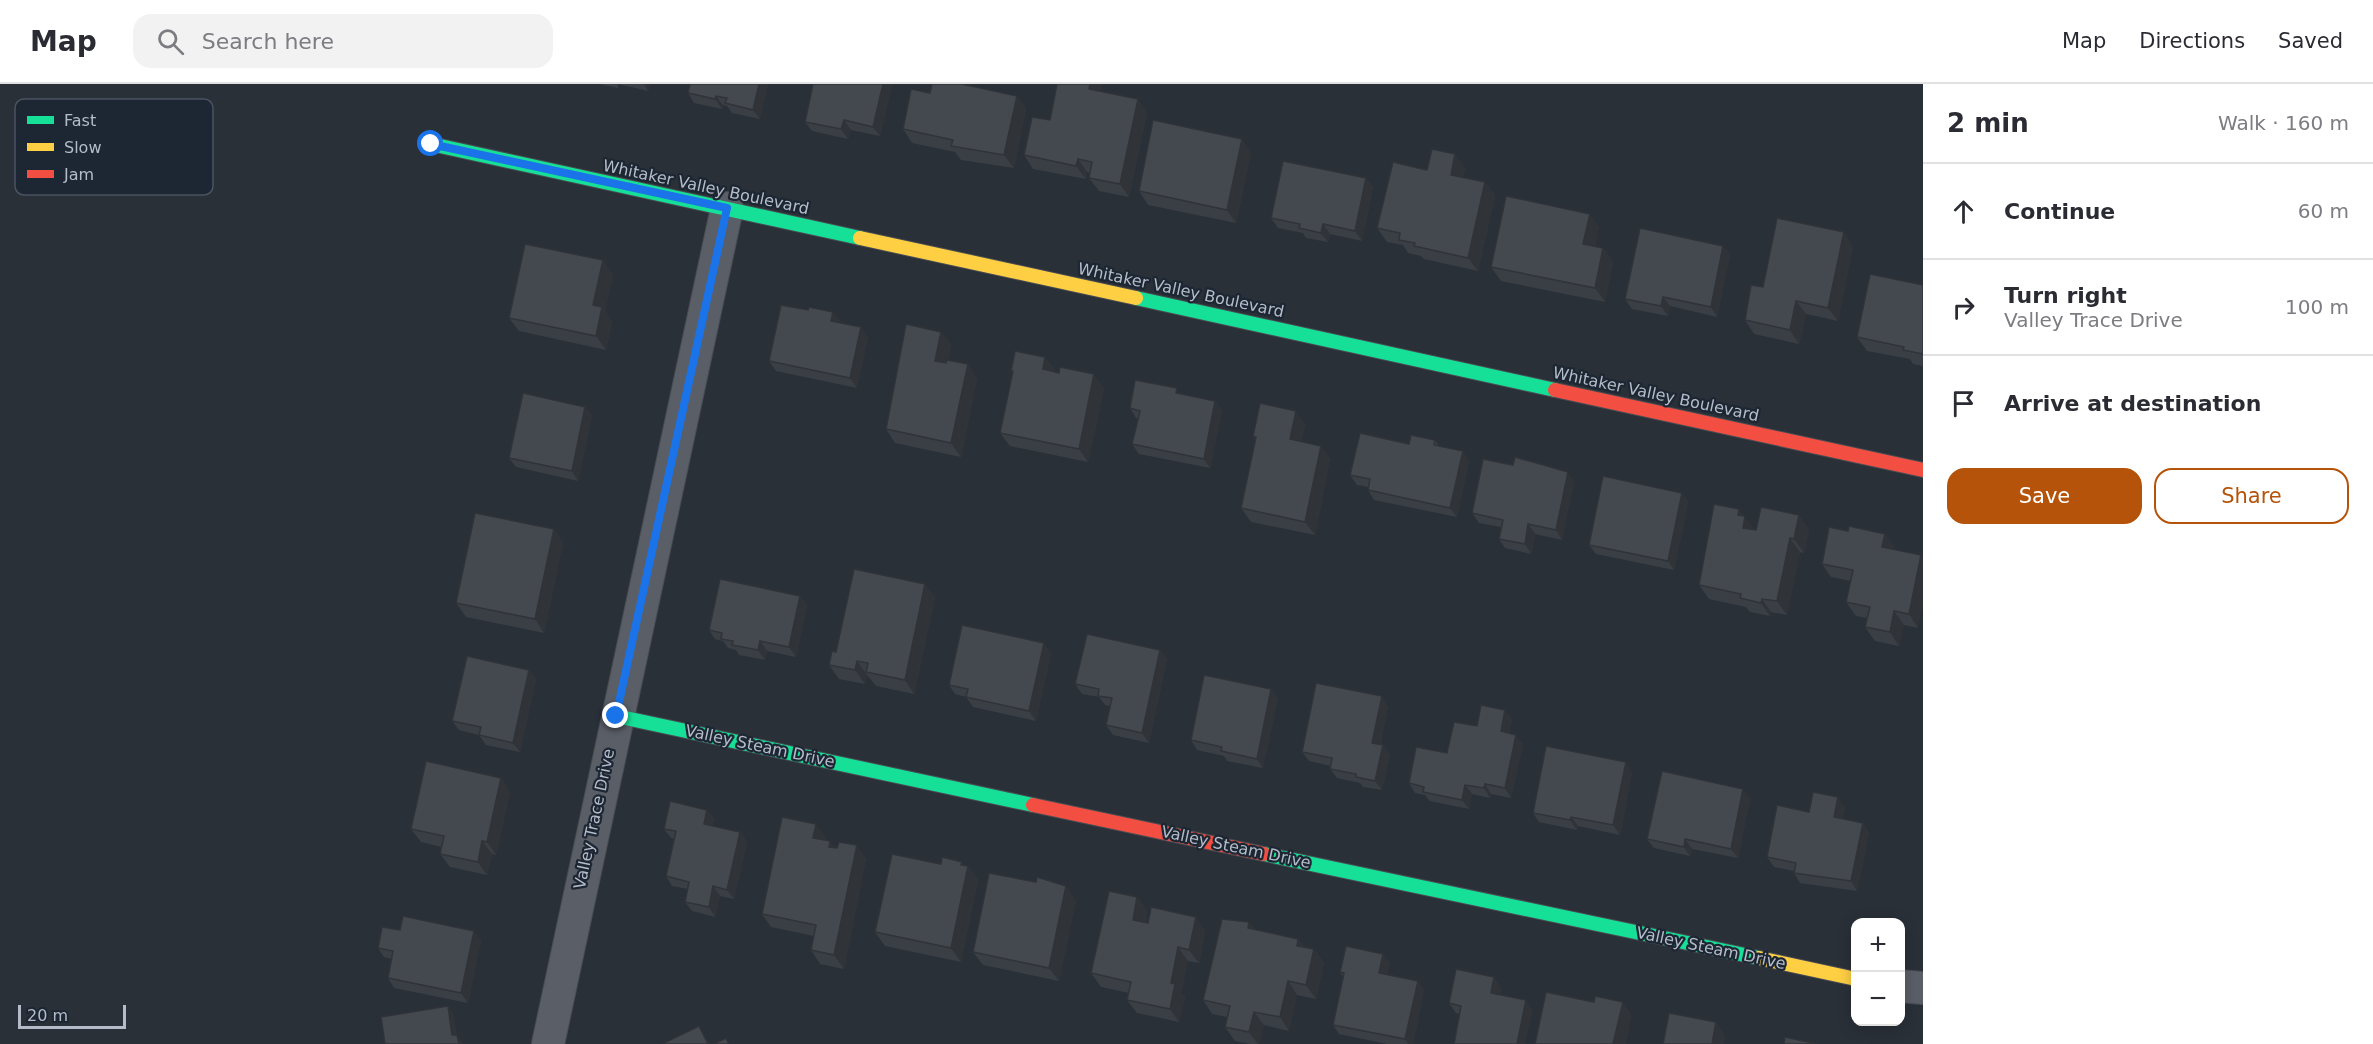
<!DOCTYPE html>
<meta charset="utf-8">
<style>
:root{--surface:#fff;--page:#f2f2f3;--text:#2b2b33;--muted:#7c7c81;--line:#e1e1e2;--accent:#b45309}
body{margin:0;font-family:"DejaVu Sans",sans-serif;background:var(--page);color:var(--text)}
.controls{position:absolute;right:18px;bottom:18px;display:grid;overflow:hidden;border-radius:12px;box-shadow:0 3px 15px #0003}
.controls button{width:54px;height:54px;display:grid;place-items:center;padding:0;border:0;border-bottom:2px solid var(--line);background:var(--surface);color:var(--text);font:30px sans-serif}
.scale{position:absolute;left:18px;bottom:15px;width:108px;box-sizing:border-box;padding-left:6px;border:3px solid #b4bcc9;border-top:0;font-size:16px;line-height:21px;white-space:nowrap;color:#b4bcc9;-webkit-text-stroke:4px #1d2633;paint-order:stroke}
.stop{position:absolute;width:18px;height:18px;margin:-14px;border:4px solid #1a73e8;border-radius:50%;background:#fff}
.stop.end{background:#1a73e8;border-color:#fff;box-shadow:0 2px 6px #0008}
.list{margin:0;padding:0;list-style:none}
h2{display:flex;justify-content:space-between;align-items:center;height:78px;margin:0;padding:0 24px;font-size:26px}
h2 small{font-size:20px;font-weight:400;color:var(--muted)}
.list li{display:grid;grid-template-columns:39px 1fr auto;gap:18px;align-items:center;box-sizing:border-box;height:96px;padding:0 24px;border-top:2px solid var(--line)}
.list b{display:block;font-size:22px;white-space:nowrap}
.list p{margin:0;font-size:20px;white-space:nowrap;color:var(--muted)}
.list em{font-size:20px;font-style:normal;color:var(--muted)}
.actions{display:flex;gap:12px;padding:18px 24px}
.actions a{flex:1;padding:14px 0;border:2px solid var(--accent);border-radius:18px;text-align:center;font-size:21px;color:var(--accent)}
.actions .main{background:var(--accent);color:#fff}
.icon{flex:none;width:33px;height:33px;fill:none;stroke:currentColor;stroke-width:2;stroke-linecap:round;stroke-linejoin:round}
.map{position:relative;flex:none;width:1923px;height:960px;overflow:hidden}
header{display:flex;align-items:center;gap:36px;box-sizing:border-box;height:84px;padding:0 30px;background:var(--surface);border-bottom:2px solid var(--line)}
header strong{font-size:28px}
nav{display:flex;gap:33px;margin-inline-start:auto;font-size:21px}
.search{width:420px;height:54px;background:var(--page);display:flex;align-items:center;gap:15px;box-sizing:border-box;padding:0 21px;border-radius:18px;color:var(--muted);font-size:22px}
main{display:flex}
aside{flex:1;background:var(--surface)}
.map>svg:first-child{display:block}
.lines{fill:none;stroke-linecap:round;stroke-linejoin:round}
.street-casing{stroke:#484c53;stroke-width:34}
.fast-casing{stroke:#484c53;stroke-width:16}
.slow-casing{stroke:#484c53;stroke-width:16}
.jam-casing{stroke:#484c53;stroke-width:16}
.street{stroke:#5a5e66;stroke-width:32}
.fast{stroke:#16e098;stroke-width:14}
.slow{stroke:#ffcf43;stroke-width:14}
.jam{stroke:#f24e42;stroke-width:14}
.wall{fill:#3a3f45}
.shaded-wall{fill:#303338}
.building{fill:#444950;stroke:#303338;stroke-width:1.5}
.route{stroke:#1a73e8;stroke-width:8}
.labels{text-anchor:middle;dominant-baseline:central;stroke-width:4.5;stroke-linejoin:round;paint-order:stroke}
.street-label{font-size:16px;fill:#b4bcc9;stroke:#1d2633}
.key{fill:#1d2633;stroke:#4a5360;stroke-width:1.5}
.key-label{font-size:16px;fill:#b4bcc9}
</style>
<header>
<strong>Map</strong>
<div class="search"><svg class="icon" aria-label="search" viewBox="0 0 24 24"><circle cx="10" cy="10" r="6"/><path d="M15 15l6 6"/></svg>Search here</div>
<nav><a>Map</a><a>Directions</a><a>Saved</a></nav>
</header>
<main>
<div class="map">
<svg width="1923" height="960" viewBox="0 0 1923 960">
<rect width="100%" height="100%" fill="#2a3038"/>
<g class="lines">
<g class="street-casing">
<g id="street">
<polyline points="1900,902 1923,904"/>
<polyline points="548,960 727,124"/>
</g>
</g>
<g class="fast-casing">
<g id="fast">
<polyline points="431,60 860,154"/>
<polyline points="1136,214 1555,306"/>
<polyline points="616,632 1033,721"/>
<polyline points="1264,770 1759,874"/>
</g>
</g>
<g class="slow-casing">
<g id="slow">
<polyline points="860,154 1136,214"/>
<polyline points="1759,874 1856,895"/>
</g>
</g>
<g class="jam-casing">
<g id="jam">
<polyline points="1555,306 1923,386"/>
<polyline points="1033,721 1264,770"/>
</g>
</g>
<use href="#street" class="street"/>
<use href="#fast" class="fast"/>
<use href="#slow" class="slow"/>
<use href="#jam" class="jam"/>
</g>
<g class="wall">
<polygon points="599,0 650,0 648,7 618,0 618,4"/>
<polygon points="768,0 760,35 732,29 727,22 723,21 722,25 694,19 688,9"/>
<polygon points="892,0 880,52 851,46 848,55 812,47 805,38"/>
<polygon points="1057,0 1103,0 1101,7 1147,29 1129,113 1099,107 1089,94 1090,89 1087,88 1086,95 1033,85 1024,71 1050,36"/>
<polygon points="930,9 1017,12 1026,25 1014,84 961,76 955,68 912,59 903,45"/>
<polygon points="1251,68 1236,139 1148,121 1139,107"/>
<polygon points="1455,70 1465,84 1463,93 1485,98 1495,112 1478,187 1424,175 1421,172 1408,169 1403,161 1387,158 1377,144 1427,86"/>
<polygon points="1366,94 1373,103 1362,157 1330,150 1328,158 1306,154 1303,149 1278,144 1271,134"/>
<polygon points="1599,143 1595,163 1603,164 1613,178 1605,218 1501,197 1491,183"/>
<polygon points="1723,162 1730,171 1717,233 1670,222 1668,232 1632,225 1625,215"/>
<polygon points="1853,162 1838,237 1806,230 1799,260 1754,250 1745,236 1763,203"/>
<polygon points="613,190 605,227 612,237 606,266 519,247 509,234"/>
<polygon points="1923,201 1923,282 1913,280 1910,275 1867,267 1857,253"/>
<polygon points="808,226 833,228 840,237 840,239 861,243 868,253 857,304 776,287 769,277"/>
<polygon points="941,248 951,261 948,276 977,294 961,373 895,359 886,345"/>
<polygon points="1045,273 1055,286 1055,288 1104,304 1088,378 1010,362 1000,349 1013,289 1011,287"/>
<polygon points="1181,310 1215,317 1222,327 1210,384 1139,370 1132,360 1138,334 1136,334 1130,324"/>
<polygon points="585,323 592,332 578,397 516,383 509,374"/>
<polygon points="1296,327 1305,341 1301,358 1330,375 1315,451 1251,438 1241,424 1256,356 1253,352"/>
<polygon points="1435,356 1439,362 1469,377 1457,433 1374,416 1368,406 1368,403 1357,401 1350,391 1409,360"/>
<polygon points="1574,397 1562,456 1535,450 1531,470 1505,464 1499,455 1501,443 1479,439 1472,429"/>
<polygon points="1682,409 1688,418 1674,486 1596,470 1589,461"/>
<polygon points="1744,432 1755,446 1809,445 1804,469 1800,468 1787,531 1771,528 1770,532 1750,528 1746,523 1709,515 1699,501"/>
<polygon points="554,445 563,459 544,549 466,533 456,519"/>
<polygon points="1848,447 1885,450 1894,463 1894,466 1918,544 1904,541 1899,562 1875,557 1865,543 1867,534 1856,532 1846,518 1851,497 1831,493 1822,480"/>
<polygon points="800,512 807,521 796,573 767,567 765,576 739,571 736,566 728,564 723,557 715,555 709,546"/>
<polygon points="935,513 914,610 876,602 867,591 865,600 839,595 829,581 836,568"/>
<polygon points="1160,566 1167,575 1149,659 1113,651 1106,641 1110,622 1105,621 1099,613 1082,610 1075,600"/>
<polygon points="1051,569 1036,637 973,623 966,613 955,610 949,601"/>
<polygon points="529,586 536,595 520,668 486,661 479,651 459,646 452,637"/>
<polygon points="1278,614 1263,684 1227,677 1224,672 1197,666 1191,656"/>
<polygon points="1388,622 1380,661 1383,661 1390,671 1382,706 1363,703 1360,699 1337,694 1330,685 1331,682 1309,677 1302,668"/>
<polygon points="1505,626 1512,636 1509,649 1523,660 1511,714 1491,710 1490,714 1472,710 1469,725 1430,717 1425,711 1415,709 1409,699 1447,669 1477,642"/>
<polygon points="1632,688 1620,751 1578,742 1577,746 1539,738 1533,729"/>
<polygon points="501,694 510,708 496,771 492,770 487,791 450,783 440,770 442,763 421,758 411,745"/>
<polygon points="1750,714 1738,774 1692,765 1690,772 1654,764 1647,755"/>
<polygon points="1845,723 1842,735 1863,739 1869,749 1857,807 1800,799 1794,789 1794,787 1774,783 1767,773 1809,728"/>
<polygon points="707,726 714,735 712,742 740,748 747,758 734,815 720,812 715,833 692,827 685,818 688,805 672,802 666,792 674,755 671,754 664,745"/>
<polygon points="826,754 825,756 835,764 866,775 844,885 820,880 811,866 814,852 771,843 762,830"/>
<polygon points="962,778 965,782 968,782 978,796 961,878 885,862 875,848 941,780"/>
<polygon points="1137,813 1147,827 1145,839 1148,839 1196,833 1205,847 1199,879 1188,877 1181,909 1185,913 1179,938 1137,929 1127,916 1129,909 1101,903 1091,889"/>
<polygon points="1076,816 1059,897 983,881 973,868"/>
<polygon points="1249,838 1254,845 1298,855 1304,863 1314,865 1324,879 1316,915 1297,911 1289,947 1264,941 1259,960 1250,960 1235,957 1225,943 1227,933 1212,930 1203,916"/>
<polygon points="400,846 481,856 468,919 394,904 388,894 392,875 384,873 378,864"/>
<polygon points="1383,870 1390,879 1387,890 1418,897 1424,906 1413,960 1387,960 1339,950 1333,941 1343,893 1340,888"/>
<polygon points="1494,893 1501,903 1500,911 1526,916 1533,926 1460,930 1456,929 1449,919"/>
</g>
<g class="shaded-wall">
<polygon points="644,0 650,0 648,7"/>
<polygon points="759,0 768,0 760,35 753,26"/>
<polygon points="883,0 892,0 880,52 873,43"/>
<polygon points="1090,0 1103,0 1099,19 1089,5"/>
<polygon points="716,12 723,21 722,25 715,15"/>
<polygon points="1017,12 1026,25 1014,84 1004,71"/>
<polygon points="1138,15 1147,29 1129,113 1120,100"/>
<polygon points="844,36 851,46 848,55 841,45"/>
<polygon points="1242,55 1251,68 1236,139 1227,126"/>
<polygon points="1455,70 1465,84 1460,104 1451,91"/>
<polygon points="1078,75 1087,88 1086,95 1076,82"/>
<polygon points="1366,94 1373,103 1362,157 1355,147"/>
<polygon points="1485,98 1495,112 1478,187 1468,174"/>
<polygon points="1590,130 1599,143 1593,174 1583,160"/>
<polygon points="1323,140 1330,150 1328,158 1321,149"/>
<polygon points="1844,148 1853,162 1838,237 1828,224"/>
<polygon points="1723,162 1730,171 1717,233 1711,223"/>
<polygon points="1603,164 1613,178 1605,218 1595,204"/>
<polygon points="603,176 613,190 605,227 612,237 606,266 596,252 593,221"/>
<polygon points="1663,213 1670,222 1668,232 1661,222"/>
<polygon points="1796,217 1806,230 1799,260 1790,246"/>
<polygon points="833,228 840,237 838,246 831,237"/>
<polygon points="861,243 868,253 857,304 850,294"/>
<polygon points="941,248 951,261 945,291 935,277"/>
<polygon points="1045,273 1055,286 1052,299 1043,285"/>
<polygon points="968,280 977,294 961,373 951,359"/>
<polygon points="1094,290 1104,304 1088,378 1079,365"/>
<polygon points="1215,317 1222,327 1210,384 1204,375"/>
<polygon points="585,323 592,332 578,397 572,387"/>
<polygon points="1296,327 1305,341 1299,369 1290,355"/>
<polygon points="1321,362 1330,375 1315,451 1305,438"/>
<polygon points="1463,367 1469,377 1457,433 1450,424"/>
<polygon points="1568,388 1574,397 1562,456 1556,446"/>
<polygon points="1682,409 1688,418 1674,486 1668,477"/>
<polygon points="1739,425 1745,434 1745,432 1755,446 1743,444 1738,431"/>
<polygon points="1799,431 1809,445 1804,469 1794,455"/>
<polygon points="1528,440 1535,450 1531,470 1525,460"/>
<polygon points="554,445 563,459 544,549 535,535"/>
<polygon points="1885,450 1894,463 1892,477 1882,463"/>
<polygon points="1790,454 1800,468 1787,531 1777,517"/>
<polygon points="1921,471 1923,474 1923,521 1918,544 1909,530"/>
<polygon points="925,500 935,513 914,610 905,596"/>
<polygon points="800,512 807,521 796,573 789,563"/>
<polygon points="1762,515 1771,528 1770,532 1761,519"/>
<polygon points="1894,527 1904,541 1899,562 1890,548"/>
<polygon points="760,557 767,567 765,576 758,566"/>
<polygon points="1044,559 1051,569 1036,637 1029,627"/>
<polygon points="1160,566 1167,575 1149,659 1142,649"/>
<polygon points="857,577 867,591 865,600 855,586"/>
<polygon points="529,586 536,595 520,668 513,659"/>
<polygon points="1271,605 1278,614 1263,684 1257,675"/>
<polygon points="1382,612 1388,622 1378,668 1372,659"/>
<polygon points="1505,626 1512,636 1507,657 1501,647"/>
<polygon points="1516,651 1523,660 1511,714 1505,704"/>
<polygon points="1383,661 1390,671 1382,706 1375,697"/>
<polygon points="1626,678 1632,688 1620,751 1613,741"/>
<polygon points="501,694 510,708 496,771 487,758"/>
<polygon points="1485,700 1491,710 1490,714 1484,704"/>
<polygon points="1465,701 1472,710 1469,725 1462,716"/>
<polygon points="1743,705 1750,714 1738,774 1731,765"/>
<polygon points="1838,713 1845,723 1840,743 1834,733"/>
<polygon points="707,726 714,735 710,750 704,740"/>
<polygon points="1571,733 1578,742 1577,746 1570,736"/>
<polygon points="1863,739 1869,749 1857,807 1851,797"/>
<polygon points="816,740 826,754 823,767 813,754"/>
<polygon points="740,748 747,758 734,815 727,806"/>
<polygon points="1685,755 1692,765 1690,772 1684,763"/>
<polygon points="482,757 492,770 487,791 478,778"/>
<polygon points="830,757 839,770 829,763"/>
<polygon points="857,761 866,775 844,885 834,871"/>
<polygon points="962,778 968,786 968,782 978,796 961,878 951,864"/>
<polygon points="713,802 720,812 715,833 709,823"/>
<polygon points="1066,802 1076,816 1059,897 1049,884"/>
<polygon points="1137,813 1147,827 1142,850 1133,836"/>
<polygon points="1196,833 1205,847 1199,879 1189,866"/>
<polygon points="1249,838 1258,852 1248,844"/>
<polygon points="474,847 481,856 468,919 461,909"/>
<polygon points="1298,855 1308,869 1297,862"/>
<polygon points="1178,863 1188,877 1181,909 1185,913 1179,938 1170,925 1171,899"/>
<polygon points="1314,865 1324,879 1316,915 1306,901"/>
<polygon points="1383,870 1390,879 1386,898 1379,889"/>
<polygon points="1494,893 1501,903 1498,918 1491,909"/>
<polygon points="1288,897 1297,911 1289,947 1280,933"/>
<polygon points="1418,897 1424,906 1413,960 1408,960 1405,955"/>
<polygon points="1526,916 1533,926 1525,960 1517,960"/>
<polygon points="1623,918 1632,931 1626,960 1613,960"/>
<polygon points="448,922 454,931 459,960 452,951"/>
<polygon points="1254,928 1264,941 1259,960 1258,960 1249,948"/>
<polygon points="1716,938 1725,952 1724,960 1712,960"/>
<polygon points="699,942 705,952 710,960 708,960"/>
<polygon points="457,951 464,960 459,960"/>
</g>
<g class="building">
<polygon points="690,0 759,0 753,26 725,19 727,14 716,12 715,15 688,9"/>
<polygon points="813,0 883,0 873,43 844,36 841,45 805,38"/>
<polygon points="932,0 962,0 1017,12 1004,71 951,62 953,56 903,45 911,5 930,9"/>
<polygon points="1057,0 1090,0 1089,5 1138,15 1120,100 1089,94 1092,78 1078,75 1076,82 1024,71 1032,33 1050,36"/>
<polygon points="1153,36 1242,55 1227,126 1139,107"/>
<polygon points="1432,65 1455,70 1451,91 1485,98 1468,174 1414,162 1415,159 1399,156 1400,149 1377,144 1393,78 1427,86"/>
<polygon points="1283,77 1366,94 1355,147 1323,140 1321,149 1299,144 1300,140 1271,134"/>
<polygon points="1506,112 1590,130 1583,160 1603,164 1595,204 1491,183"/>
<polygon points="1777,134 1844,148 1828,224 1796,217 1790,246 1745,236 1751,201 1763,203"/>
<polygon points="1640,144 1723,162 1711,223 1663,213 1661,222 1625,215"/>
<polygon points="525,160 603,176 593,221 602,223 596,252 509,234"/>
<polygon points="1870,190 1923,201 1923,270 1903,266 1904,263 1857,253"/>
<polygon points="781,221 808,226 809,223 833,228 831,237 861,243 850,294 769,277"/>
<polygon points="906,240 941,248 935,277 946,279 947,276 968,280 951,359 886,345"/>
<polygon points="1015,267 1045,273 1043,285 1059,289 1060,283 1094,290 1079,365 1000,349 1013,287 1011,287"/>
<polygon points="1135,296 1177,304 1176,309 1215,317 1204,375 1132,360 1140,327 1130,324"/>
<polygon points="523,309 585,323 572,387 509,374"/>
<polygon points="1260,319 1296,327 1290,355 1321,362 1305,438 1241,424 1256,353 1253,352"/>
<polygon points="1360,349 1409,360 1411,351 1435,356 1434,361 1463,367 1450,424 1368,406 1370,395 1350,391"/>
<polygon points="1515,373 1568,388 1556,446 1528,440 1525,460 1499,455 1503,436 1472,429 1483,375 1513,381"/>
<polygon points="1603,392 1682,409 1668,477 1589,461"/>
<polygon points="1714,420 1739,425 1738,431 1745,432 1743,444 1756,446 1761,423 1799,431 1794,455 1790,454 1777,517 1762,515 1761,519 1740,514 1741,510 1699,501"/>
<polygon points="475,429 554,445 535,535 456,519"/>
<polygon points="1849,442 1885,450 1882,463 1921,471 1909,530 1894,527 1890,548 1865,543 1870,523 1846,518 1853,486 1822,480 1829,443 1848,447"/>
<polygon points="854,485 925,500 905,596 866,588 868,579 857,577 855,586 829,581 832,567 836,568"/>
<polygon points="720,495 800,512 789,563 760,557 758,566 732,561 733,557 721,555 722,549 709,546"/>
<polygon points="962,541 1044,559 1029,627 966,613 968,605 949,601"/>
<polygon points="1087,550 1160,566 1142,649 1106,641 1112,614 1098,612 1099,605 1075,600"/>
<polygon points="467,572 529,586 513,659 479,651 481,643 452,637"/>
<polygon points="1204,591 1271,605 1257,675 1221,667 1222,663 1191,656"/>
<polygon points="1316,599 1382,612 1372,659 1383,661 1375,697 1356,693 1356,690 1330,685 1332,674 1302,668"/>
<polygon points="1481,621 1505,626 1501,647 1516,651 1505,704 1485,700 1484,704 1465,701 1462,716 1423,708 1424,703 1409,699 1416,663 1447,669 1454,638 1477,642"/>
<polygon points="1546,662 1626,678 1613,741 1571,733 1570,736 1533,729"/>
<polygon points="426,677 501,694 487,758 482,757 478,778 440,770 444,752 411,745"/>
<polygon points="1662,687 1743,705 1731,765 1685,755 1684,763 1647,755"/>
<polygon points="1813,708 1838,713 1834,733 1863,739 1851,797 1794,789 1796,779 1767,773 1777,721 1809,728"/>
<polygon points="670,717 707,726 704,740 740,748 727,806 713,802 709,823 685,818 689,798 666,792 676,747 664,745"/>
<polygon points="782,733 816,740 813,754 830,757 829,763 837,764 839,758 857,761 834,871 811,866 816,841 762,830"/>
<polygon points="892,770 941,780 942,773 962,778 961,781 968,782 951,864 875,848"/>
<polygon points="989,789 1036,798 1037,793 1066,802 1049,884 973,868"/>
<polygon points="1109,807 1137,813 1133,836 1148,839 1151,823 1196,833 1189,866 1178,863 1171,899 1175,900 1170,925 1127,916 1131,898 1091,889"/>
<polygon points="403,832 474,847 461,909 388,894 393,867 378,864 382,843 400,846"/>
<polygon points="1222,835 1249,838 1248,844 1298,855 1297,862 1314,865 1306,901 1288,897 1280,933 1254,928 1249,948 1225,943 1230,922 1203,916"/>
<polygon points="1346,862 1383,870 1379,889 1418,897 1405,955 1333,941 1344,889 1340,888"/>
<polygon points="1456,885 1494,893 1491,909 1526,916 1517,960 1454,960 1461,922 1449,919"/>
<polygon points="1546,908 1594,918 1595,912 1623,918 1613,960 1535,960"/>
<polygon points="448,922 452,951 457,951 459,960 385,960 381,933"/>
<polygon points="1669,929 1716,938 1712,960 1663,960"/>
<polygon points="699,942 708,960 662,960"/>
<polygon points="1785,953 1817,960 1784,960"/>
<polygon points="726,954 729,960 714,960"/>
</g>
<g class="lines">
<polyline class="route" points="431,60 727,124 616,632"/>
</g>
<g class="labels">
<g class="street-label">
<text transform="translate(706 103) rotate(12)">Whitaker Valley Boulevard</text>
<text transform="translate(1181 206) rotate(12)">Whitaker Valley Boulevard</text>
<text transform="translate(1656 310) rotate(12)">Whitaker Valley Boulevard</text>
<text transform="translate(760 662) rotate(12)">Valley Steam Drive</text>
<text transform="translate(594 735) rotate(-78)">Valley Trace Drive</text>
<text transform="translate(1236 763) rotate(12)">Valley Steam Drive</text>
<text transform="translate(1711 864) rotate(12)">Valley Steam Drive</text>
</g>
</g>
<rect x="15" y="15" width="198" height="96" rx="9" class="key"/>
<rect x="27" y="32" width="27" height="8" fill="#16e098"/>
<rect x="27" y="59" width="27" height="8" fill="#ffcf43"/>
<rect x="27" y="86" width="27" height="8" fill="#f24e42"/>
<g class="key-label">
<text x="64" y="42">Fast</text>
<text x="64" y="69">Slow</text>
<text x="64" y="96">Jam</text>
</g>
</svg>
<div class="controls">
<button>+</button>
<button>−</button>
</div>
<div class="scale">20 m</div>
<div class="stop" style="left:431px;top:60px"></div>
<div class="stop end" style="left:616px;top:632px"></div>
</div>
<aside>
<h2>2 min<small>Walk · 160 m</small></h2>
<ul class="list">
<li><svg class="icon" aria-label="ahead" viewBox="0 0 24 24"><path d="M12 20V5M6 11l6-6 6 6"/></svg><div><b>Continue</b></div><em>60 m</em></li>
<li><svg class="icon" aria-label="right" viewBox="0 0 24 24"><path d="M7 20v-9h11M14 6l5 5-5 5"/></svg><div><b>Turn right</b><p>Valley Trace Drive</p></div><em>100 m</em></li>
<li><svg class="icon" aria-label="arrive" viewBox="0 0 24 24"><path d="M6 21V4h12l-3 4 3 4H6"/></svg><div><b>Arrive at destination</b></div></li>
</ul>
<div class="actions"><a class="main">Save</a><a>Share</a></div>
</aside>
</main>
